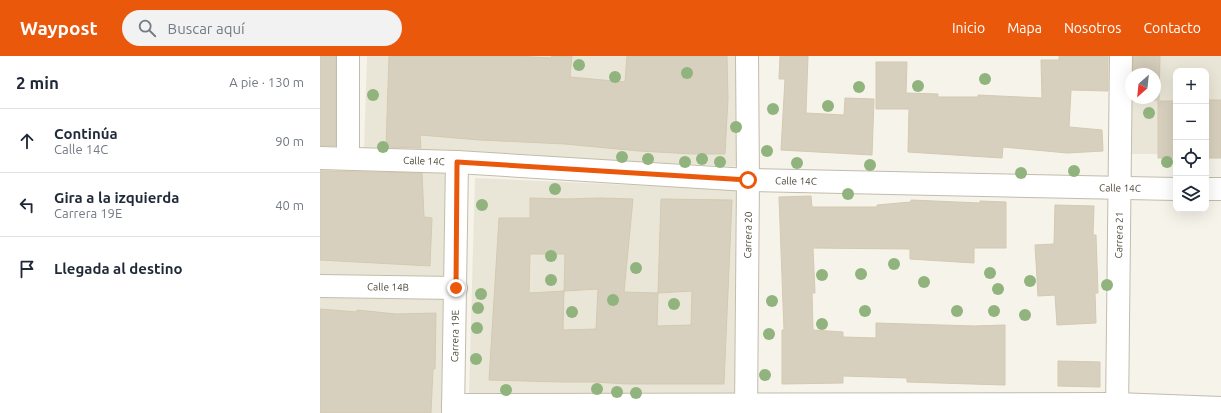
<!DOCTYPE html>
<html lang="es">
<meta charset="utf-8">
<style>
:root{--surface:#fff;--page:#f2f2f3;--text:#1f2937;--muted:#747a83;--line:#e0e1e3;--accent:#ea580c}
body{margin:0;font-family:Ubuntu,sans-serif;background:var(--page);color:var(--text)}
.controls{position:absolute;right:12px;top:12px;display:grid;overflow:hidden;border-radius:8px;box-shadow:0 4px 16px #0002}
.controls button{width:36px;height:36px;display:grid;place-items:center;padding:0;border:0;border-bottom:1px solid var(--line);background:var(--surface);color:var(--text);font:20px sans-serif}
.compass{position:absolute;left:805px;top:12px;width:36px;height:36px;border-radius:50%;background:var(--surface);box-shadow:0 4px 16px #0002;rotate:207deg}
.stop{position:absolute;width:12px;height:12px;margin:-9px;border:3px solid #ea580c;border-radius:50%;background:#fff}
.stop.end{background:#ea580c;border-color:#fff;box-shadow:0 1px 4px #0008}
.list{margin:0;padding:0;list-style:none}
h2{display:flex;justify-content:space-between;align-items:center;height:52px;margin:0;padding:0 16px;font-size:17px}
h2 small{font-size:13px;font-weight:400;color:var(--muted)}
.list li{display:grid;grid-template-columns:26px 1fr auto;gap:12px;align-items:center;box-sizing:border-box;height:64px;padding:0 16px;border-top:1px solid var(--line)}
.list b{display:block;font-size:15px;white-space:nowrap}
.list p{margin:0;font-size:13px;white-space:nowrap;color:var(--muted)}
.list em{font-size:13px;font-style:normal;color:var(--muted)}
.icon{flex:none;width:22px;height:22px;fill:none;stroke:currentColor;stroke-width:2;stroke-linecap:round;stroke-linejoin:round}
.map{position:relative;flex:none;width:901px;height:357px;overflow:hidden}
header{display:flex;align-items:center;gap:24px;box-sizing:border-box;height:56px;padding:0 20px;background:var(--accent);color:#fff}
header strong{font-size:19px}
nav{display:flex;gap:22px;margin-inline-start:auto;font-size:14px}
.search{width:280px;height:36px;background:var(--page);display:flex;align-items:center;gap:10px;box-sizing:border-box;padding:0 14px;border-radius:22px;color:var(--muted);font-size:15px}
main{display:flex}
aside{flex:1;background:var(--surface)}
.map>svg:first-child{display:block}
.residential{fill:#eae6d7;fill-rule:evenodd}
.building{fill:#d8d0be;stroke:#d4c9b1;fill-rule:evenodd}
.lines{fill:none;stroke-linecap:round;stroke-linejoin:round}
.minor-casing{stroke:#c2bcab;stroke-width:24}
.minor{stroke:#fff;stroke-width:22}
.tree{fill:#91b47e}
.route{stroke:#ea580c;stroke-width:5}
.labels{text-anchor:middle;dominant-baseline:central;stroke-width:3.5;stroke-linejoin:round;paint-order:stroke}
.street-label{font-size:10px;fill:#4a4537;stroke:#fff}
</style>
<header>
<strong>Waypost</strong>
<div class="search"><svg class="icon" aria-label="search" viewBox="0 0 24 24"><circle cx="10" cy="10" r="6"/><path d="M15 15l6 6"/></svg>Buscar aquí</div>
<nav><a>Inicio</a><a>Mapa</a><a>Nosotros</a><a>Contacto</a></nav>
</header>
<main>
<aside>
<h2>2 min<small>A pie · 130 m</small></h2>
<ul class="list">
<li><svg class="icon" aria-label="ahead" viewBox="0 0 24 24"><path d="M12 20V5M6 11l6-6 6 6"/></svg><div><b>Continúa</b><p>Calle 14C</p></div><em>90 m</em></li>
<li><svg class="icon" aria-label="left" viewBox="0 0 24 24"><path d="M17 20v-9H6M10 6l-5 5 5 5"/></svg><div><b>Gira a la izquierda</b><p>Carrera 19E</p></div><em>40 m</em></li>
<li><svg class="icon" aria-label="arrive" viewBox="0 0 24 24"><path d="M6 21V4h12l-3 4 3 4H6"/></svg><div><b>Llegada al destino</b></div></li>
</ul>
</aside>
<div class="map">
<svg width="901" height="357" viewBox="0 0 901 357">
<rect width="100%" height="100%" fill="#f6f3ea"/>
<g class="residential">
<polygon points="47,0 425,0 429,111 44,93"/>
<path d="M806,0H901V98H886V15H856V98H805ZM811,18H835V42H811Z"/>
<polygon points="0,106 136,108 131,226 0,221"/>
<polygon points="155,122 424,134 415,340 149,337"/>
<polygon points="0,231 132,236 126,357 0,357"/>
</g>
<g class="building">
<rect x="0" y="0" width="16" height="90"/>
<polygon points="69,0 196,0 231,2 232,0 252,0 250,21 305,26 307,0 407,0 408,42 405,98 373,98 319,95 245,88 160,84 100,79 101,92 66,91"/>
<polygon points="460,0 488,0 486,57 524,59 525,42 554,43 552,99 461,94 465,23 459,23"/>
<polygon points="739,0 788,0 788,35 751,34 749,71 782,74 783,95 747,97 683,91 682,102 588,96 589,53 556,53 556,6 587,6 586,37 618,38 618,41 658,41 658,39 722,42 721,4 739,4"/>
<polygon points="813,0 840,0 839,44 813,45 813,42 835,42 835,18 813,18"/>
<rect x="886" y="44" width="15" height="58"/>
<rect x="838" y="45" width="18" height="57"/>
<polygon points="0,115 102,117 104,161 112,162 110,210 0,204"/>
<polygon points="491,140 492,151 557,151 557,149 591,146 591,144 660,147 660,145 686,146 686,192 654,192 654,207 590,203 590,193 493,192 495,237 492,237 493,274 523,276 523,281 556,282 556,267 654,270 685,269 685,329 587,326 587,322 523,320 523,327 462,328 462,274 464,274 459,141"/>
<path d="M210,142L246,143L280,142L313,143L304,236L338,237L341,143L412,144L404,328H307L274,326H241L169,324L179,162H210ZM210,198H245L244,235L209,237ZM278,233L276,273L243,274L244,235ZM372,235L371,269L337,270L338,237Z"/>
<polygon points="735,149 774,150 773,179 776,179 778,237 775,237 776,267 737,269 735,239 718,240 715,189 734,188"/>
<polygon points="0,253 37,256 37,254 76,258 116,257 115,313 113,313 111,357 0,357"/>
<polygon points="738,305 780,306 780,331 738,330"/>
</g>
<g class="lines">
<g class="minor-casing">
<g id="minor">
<polyline points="28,0 28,102"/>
<polyline points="0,102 137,106 428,124 856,133"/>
<polyline points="886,133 901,133"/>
<polyline points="0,230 136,232"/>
<polyline points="133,349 797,348 901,352"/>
<polyline points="133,357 137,106"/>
<polyline points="426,357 428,124 427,0"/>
<polyline points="797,357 801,0"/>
</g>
</g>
<use href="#minor" class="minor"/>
</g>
<g class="tree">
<circle cx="259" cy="9" r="6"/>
<circle cx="367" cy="17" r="6"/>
<circle cx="295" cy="21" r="6"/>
<circle cx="665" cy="23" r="6"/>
<circle cx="598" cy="30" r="6"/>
<circle cx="539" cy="31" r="6"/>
<circle cx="53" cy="39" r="6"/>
<circle cx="508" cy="50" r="6"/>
<circle cx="453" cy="53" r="6"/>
<circle cx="829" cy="57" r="6"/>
<circle cx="416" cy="71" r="6"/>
<circle cx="63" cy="91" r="6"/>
<circle cx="447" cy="95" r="6"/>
<circle cx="302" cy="101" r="6"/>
<circle cx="328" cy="103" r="6"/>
<circle cx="382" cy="103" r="6"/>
<circle cx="365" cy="106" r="6"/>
<circle cx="400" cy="106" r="6"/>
<circle cx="847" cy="106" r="6"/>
<circle cx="477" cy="107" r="6"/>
<circle cx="550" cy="109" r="6"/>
<circle cx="754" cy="115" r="6"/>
<circle cx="701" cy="117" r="6"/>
<circle cx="235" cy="133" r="6"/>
<circle cx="528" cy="138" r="6"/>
<circle cx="162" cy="149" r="6"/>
<circle cx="231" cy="200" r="6"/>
<circle cx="574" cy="208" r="6"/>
<circle cx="316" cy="212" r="6"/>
<circle cx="670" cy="217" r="6"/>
<circle cx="541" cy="218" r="6"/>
<circle cx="502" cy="219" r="6"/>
<circle cx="231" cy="224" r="6"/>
<circle cx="710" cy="225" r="6"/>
<circle cx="604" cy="226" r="6"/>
<circle cx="787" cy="229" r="6"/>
<circle cx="678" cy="233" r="6"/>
<circle cx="161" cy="238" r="6"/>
<circle cx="293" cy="244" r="6"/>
<circle cx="452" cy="245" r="6"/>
<circle cx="354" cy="248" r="6"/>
<circle cx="158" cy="252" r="6"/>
<circle cx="545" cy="255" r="6"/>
<circle cx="637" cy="255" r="6"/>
<circle cx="674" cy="255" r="6"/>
<circle cx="252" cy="256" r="6"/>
<circle cx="705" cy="259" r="6"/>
<circle cx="502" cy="268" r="6"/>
<circle cx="157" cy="272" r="6"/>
<circle cx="449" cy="278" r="6"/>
<circle cx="156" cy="303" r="6"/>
<circle cx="445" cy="319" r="6"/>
<circle cx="277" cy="333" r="6"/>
<circle cx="186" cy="334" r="6"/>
<circle cx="297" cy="336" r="6"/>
<circle cx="316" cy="337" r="6"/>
</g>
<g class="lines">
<polyline class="route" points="136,232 137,106 428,124"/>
</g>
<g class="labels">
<g class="street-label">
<text transform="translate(104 105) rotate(2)">Calle 14C</text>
<text transform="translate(476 125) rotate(1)">Calle 14C</text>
<text transform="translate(800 132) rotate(1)">Calle 14C</text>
<text transform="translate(428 179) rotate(-89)">Carrera 20</text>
<text transform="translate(799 179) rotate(-89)">Carrera 21</text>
<text transform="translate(68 231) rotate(1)">Calle 14B</text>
<text transform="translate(135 280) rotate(-89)">Carrera 19E</text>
</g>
</g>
</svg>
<div class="controls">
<button>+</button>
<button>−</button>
<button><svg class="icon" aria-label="locate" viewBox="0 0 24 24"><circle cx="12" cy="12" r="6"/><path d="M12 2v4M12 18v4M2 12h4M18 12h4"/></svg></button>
<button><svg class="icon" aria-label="layers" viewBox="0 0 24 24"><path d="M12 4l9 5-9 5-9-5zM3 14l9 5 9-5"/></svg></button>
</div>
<svg class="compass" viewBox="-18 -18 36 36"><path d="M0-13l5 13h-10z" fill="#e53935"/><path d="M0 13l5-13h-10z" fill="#747a83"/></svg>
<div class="stop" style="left:428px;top:124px"></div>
<div class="stop end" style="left:136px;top:232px"></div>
</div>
</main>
